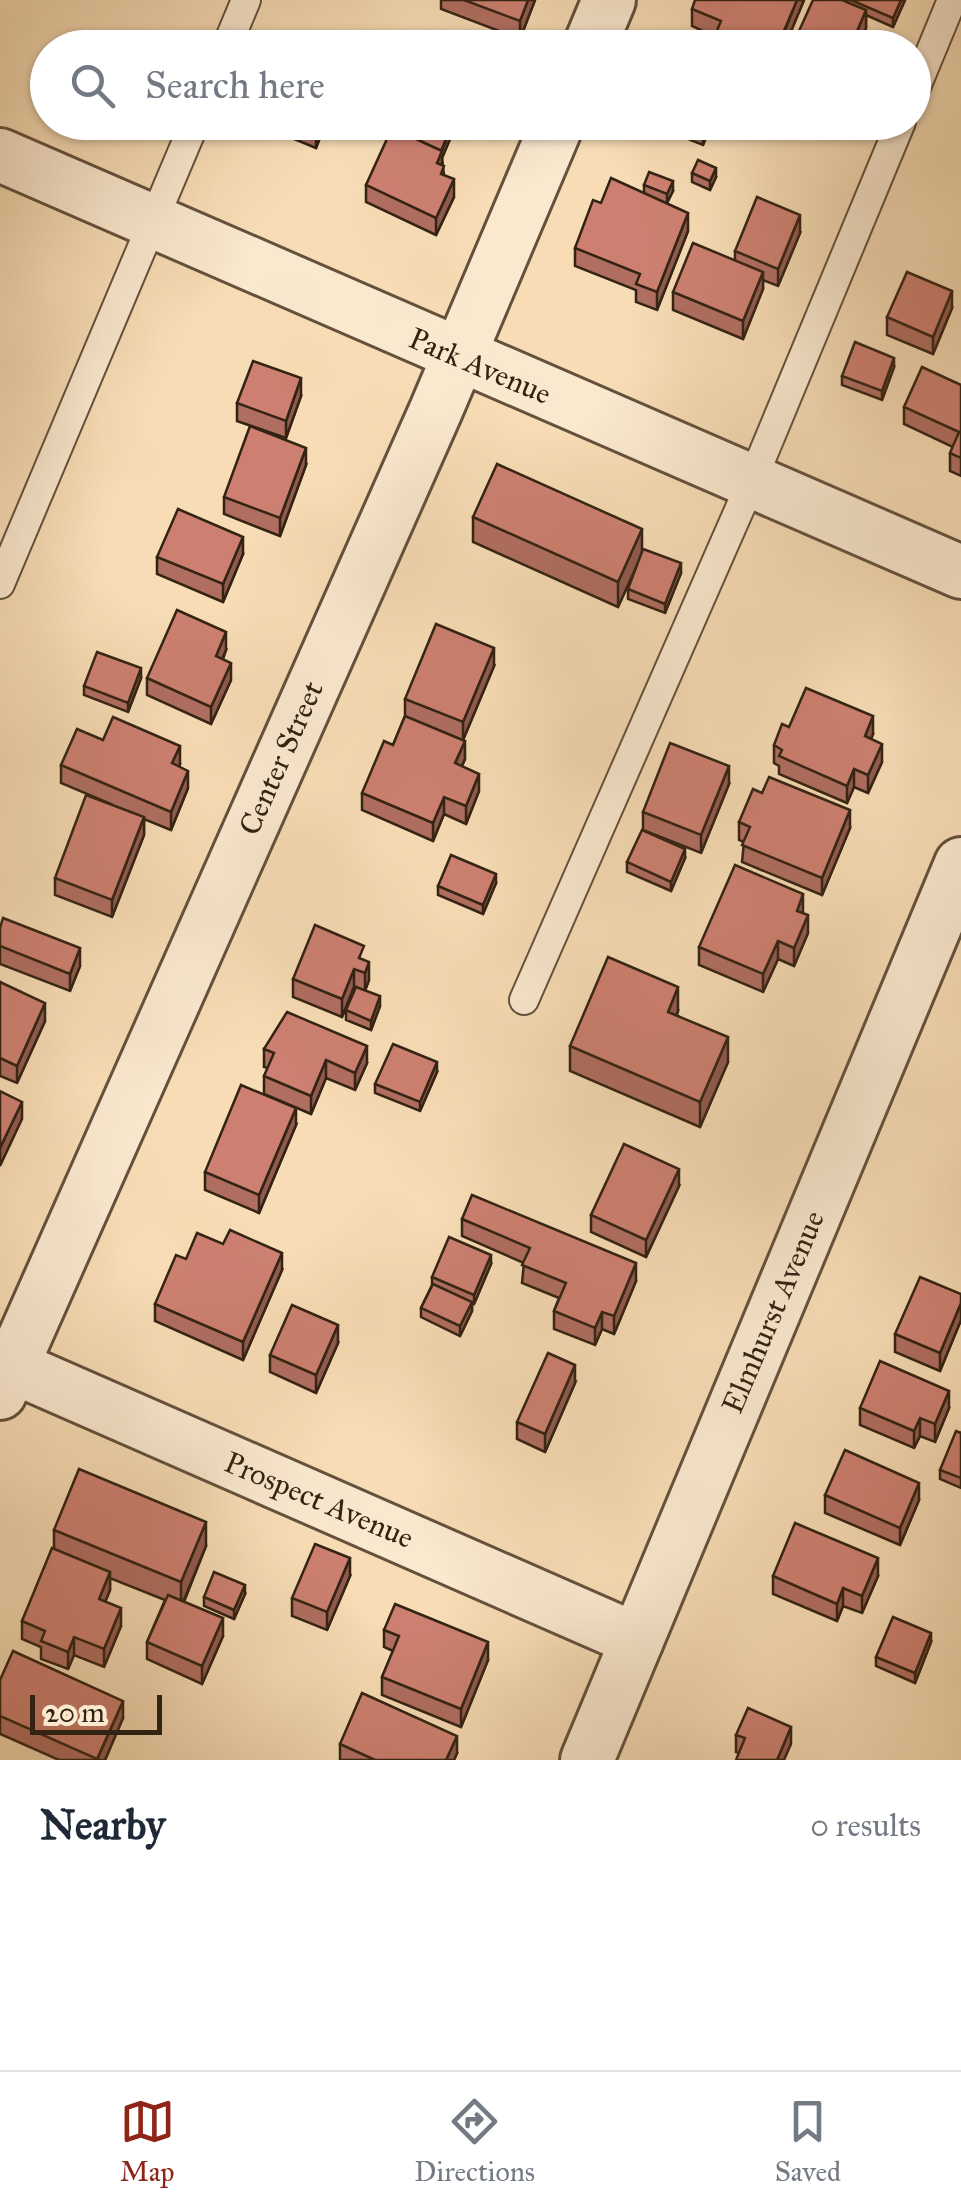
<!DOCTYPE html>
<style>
:root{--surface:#fff;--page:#f2f2f3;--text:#1f2937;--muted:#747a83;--line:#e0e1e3;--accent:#8f2418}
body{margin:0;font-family:"IM FELL Great Primer",serif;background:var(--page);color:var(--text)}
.scale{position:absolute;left:30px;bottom:25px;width:132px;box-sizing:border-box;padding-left:10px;border:5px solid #332313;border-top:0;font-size:28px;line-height:35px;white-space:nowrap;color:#332313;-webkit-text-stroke:8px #fae8cf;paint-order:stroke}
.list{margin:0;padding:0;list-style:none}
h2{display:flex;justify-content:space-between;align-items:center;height:130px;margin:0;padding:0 40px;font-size:42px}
h2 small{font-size:32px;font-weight:400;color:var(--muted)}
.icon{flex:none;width:55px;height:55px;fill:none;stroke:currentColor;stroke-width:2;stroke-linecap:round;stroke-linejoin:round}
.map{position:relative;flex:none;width:961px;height:1760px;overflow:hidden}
.search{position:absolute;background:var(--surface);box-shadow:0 2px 8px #0004;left:30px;right:30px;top:30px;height:110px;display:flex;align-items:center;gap:25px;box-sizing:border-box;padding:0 35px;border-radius:55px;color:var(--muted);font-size:38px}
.sheet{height:310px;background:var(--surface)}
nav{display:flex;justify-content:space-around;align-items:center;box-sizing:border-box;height:140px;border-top:2px solid var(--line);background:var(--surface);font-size:28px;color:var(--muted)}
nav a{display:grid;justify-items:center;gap:5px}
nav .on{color:var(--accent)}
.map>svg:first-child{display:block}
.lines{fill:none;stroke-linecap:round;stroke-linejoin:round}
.lane-casing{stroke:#64513c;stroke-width:32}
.street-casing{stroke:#64513c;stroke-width:58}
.lane{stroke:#fae8cf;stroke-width:28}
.street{stroke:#fae8cf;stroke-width:52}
.wall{fill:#b06e61;stroke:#332313;stroke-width:2.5}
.shaded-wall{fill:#905a4f;stroke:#332313;stroke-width:2.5}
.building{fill:#cd8071;stroke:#332313;stroke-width:2.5}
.labels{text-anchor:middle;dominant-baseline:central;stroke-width:8;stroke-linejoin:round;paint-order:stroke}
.street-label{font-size:30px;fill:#332313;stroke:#fae8cf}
</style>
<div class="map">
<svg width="961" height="1760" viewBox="0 0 961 1760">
<rect width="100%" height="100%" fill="#f7dcb5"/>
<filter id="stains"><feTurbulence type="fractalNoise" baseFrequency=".002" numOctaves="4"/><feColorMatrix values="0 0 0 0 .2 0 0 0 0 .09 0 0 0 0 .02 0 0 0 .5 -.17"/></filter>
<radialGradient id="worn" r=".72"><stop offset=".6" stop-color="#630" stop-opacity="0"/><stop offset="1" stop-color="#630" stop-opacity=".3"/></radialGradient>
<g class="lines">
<g class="lane-casing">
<g id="lane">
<polyline points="226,48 246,0"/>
<polyline points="914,92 952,0"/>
<polyline points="0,584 195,122"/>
<polyline points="524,1000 751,483 901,122"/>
</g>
</g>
<g class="street-casing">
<g id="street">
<polyline points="589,48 609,0"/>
<polyline points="0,155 961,572"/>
<polyline points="0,1361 637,1640"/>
<polyline points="0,1393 436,410 558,122"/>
<polyline points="587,1760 961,864"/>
</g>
</g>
<use href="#lane" class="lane"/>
<use href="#street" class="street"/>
</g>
<g class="wall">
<polygon points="441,0 535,0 520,39 441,9"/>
<polygon points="804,0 784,48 716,48 716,37 692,26 692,9"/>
<polygon points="846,0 905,0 893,27 866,15 866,28 857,48 799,48 799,31"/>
<polygon points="253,122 326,122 316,148"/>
<polygon points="455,122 455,127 442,158 444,175 454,197 436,235 366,202 366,185 408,135"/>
<polygon points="652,122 712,122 703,145 652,125"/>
<polygon points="692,173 716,177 710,190 692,182"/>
<polygon points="644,185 673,191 667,203 688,231 657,310 636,302 636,290 575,266 575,248 601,203 644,193"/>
<polygon points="800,233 778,286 763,280 763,289 743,339 673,310 673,292 735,260 735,251"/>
<polygon points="952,308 933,354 887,335 887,317"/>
<polygon points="894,367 882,400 842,385 842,376"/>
<polygon points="961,385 961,476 950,471 950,453 953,447 904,424 904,407"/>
<polygon points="301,396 286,438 237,421 237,403"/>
<polygon points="306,465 280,536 224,514 224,497"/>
<polygon points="473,517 642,552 681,573 665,613 628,599 628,589 637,565 618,607 473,542"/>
<polygon points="243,554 223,602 157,574 157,557"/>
<polygon points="226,650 223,659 231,680 211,724 147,695 147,678"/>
<polygon points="494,666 463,740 465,759 462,766 479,791 466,824 444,814 433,841 362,810 362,793 393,745 405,716 405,699"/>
<polygon points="141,678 128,712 84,695 84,686"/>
<polygon points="789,727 873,734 871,739 882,762 868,793 854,787 847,803 779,774 779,766 774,763 774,745"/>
<polygon points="103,740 180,764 179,766 188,788 171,830 144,819 144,835 112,917 55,895 55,878 111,804 61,783 61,765"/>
<polygon points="729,784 701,853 643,830 643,812"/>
<polygon points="739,822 850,828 822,895 742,862 744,842 739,840"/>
<polygon points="685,858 671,891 627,872 627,862"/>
<polygon points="496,883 483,914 438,895 438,886"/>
<polygon points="803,913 808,933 794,966 778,959 763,992 699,965 699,947"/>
<polygon points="0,928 80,966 70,991 0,964"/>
<polygon points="364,961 369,980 365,990 380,1006 371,1030 346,1020 346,1010 356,987 354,987 342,1017 293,997 293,979"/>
<polygon points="0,982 45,1021 17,1083 0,1076"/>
<polygon points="678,1011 677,1015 728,1062 700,1127 570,1071 570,1046"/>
<polygon points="264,1049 367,1063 355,1090 326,1078 311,1114 264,1094 264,1076 268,1068 264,1067"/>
<polygon points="437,1072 420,1111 375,1093 375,1084"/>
<polygon points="296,1125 259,1213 205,1190 205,1172"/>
<polygon points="679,1186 646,1257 591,1232 591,1215"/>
<polygon points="462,1219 636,1281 614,1334 602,1329 595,1345 554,1329 554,1311 559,1298 522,1283 524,1263 462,1236"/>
<polygon points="491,1264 474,1304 472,1303 472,1311 460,1336 421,1317 421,1308 432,1285 432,1277"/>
<polygon points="282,1270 243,1360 155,1321 155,1304"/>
<polygon points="961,1294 961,1320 940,1371 895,1352 895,1334"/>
<polygon points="338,1343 316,1393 270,1372 270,1355"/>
<polygon points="575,1383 545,1452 517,1439 517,1422"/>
<polygon points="860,1408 949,1408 935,1442 920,1436 914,1448 860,1425"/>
<polygon points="961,1433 961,1488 940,1479 940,1470"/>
<polygon points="825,1495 919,1500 900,1545 825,1513"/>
<polygon points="54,1530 206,1546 184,1602 223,1636 202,1684 147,1659 147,1642 165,1600 110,1578 110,1590 105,1602 121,1626 104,1667 74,1655 68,1669 41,1659 41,1647 22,1639 22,1621 54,1549"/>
<polygon points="350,1576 327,1630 292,1616 292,1598"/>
<polygon points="773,1576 878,1576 862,1613 843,1606 837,1621 773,1594"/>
<polygon points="245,1594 234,1619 204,1606 204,1597"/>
<polygon points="384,1630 488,1660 461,1727 382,1695 382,1677 393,1651 384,1647"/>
<polygon points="931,1642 915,1683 876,1666 876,1657"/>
<polygon points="0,1680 123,1718 105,1760 59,1760 0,1734"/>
<polygon points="736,1735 791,1744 739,1753 736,1752"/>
<polygon points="340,1744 457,1753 454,1760 340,1760"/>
</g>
<g class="shaded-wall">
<polygon points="528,0 535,0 520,39 520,21"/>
<polygon points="797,0 804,0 784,48 778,48"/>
<polygon points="901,0 905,0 893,27 893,18"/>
<polygon points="866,10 866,28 857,48 850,48"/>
<polygon points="319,122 326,122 316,148 316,130"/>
<polygon points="453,122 455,122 455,127 442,158 442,169 437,163"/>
<polygon points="705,122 712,122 703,145 703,128"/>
<polygon points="716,168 716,177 710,190 710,181"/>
<polygon points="454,179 454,197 436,235 436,218"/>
<polygon points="673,181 673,191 667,203 667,194"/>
<polygon points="688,213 688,231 657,310 657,292"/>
<polygon points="800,215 800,233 778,286 778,269"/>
<polygon points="763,272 763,289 743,339 743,321"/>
<polygon points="952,291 952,308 933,354 933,337"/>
<polygon points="894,358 894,367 882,400 882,391"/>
<polygon points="301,378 301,396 286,438 286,421"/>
<polygon points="306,448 306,465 280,536 280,518"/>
<polygon points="642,529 642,554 618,607 618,582"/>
<polygon points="243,537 243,554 223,602 223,584"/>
<polygon points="681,563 681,573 665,613 665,604"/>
<polygon points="226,632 226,650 216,673 216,656"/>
<polygon points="494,648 494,666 463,740 463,722"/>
<polygon points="231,663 231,680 211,724 211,707"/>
<polygon points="141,668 141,678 128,712 128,703"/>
<polygon points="873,716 873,734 865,754 865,736"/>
<polygon points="465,741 465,759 455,781 455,763"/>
<polygon points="882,744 882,762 868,793 868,775"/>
<polygon points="180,746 180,764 172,781 172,763"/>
<polygon points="729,766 729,784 701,853 701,835"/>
<polygon points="854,769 854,787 847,803 847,786"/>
<polygon points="188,771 188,788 171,830 171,812"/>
<polygon points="479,774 479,791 466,824 466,806"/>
<polygon points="444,797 444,814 433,841 433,823"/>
<polygon points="850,810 850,828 822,895 822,878"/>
<polygon points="144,817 144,835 112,917 112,900"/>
<polygon points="685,849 685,858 671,891 671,882"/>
<polygon points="496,874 496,883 483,914 483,905"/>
<polygon points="803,894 803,912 797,928 797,911"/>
<polygon points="808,915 808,933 794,966 794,948"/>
<polygon points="778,941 778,959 763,992 763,974"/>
<polygon points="80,948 80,966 70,991 70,974"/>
<polygon points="369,962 369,980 365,991 365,973"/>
<polygon points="354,969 354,987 342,1017 342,999"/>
<polygon points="678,987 678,1011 668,1036 668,1012"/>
<polygon points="380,996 380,1006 371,1030 371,1021"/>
<polygon points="45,1003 45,1021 17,1083 17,1066"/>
<polygon points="728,1037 728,1062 700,1127 700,1102"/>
<polygon points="367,1046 367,1063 355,1090 355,1073"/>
<polygon points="326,1060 326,1078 311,1114 311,1096"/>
<polygon points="437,1062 437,1072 420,1111 420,1102"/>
<polygon points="22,1102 22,1119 0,1166 0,1148"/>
<polygon points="296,1108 296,1125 259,1213 259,1195"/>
<polygon points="679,1169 679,1186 646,1257 646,1240"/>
<polygon points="282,1253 282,1270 243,1360 243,1342"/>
<polygon points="491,1255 491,1264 474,1304 474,1295"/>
<polygon points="636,1263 636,1281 614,1334 614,1316"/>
<polygon points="472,1302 472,1311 460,1336 460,1326"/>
<polygon points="961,1303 961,1320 940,1371 940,1353"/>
<polygon points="602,1312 602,1329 595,1345 595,1328"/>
<polygon points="338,1325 338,1343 316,1393 316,1375"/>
<polygon points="575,1365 575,1383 545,1452 545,1434"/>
<polygon points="949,1391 949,1408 935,1442 935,1424"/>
<polygon points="920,1418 920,1436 914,1448 914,1431"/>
<polygon points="919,1483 919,1500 900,1545 900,1528"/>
<polygon points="206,1522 206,1546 181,1607 181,1582"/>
<polygon points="350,1558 350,1576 327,1630 327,1612"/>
<polygon points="878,1558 878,1576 862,1613 862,1596"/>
<polygon points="110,1572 110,1590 99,1617 99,1599"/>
<polygon points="245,1585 245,1594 234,1619 234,1610"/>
<polygon points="843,1588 843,1606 837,1621 837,1604"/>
<polygon points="121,1608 121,1626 104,1667 104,1649"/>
<polygon points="223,1618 223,1636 202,1684 202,1666"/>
<polygon points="931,1633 931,1642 915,1683 915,1673"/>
<polygon points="74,1637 74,1655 68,1669 68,1652"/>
<polygon points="488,1642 488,1660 461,1727 461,1709"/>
<polygon points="123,1701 123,1718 105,1760 97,1760"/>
<polygon points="791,1727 791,1744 784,1760 777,1760"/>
<polygon points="457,1736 457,1753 454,1760 446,1760"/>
</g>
<g class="building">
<polygon points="464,0 528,0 520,21"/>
<polygon points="695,0 797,0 778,45 762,38 758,48 748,48 716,33 721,21 692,9"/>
<polygon points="813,0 842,0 866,10 850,48 838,48 799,31"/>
<polygon points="851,0 901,0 893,18"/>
<polygon points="681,36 708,48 676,48"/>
<polygon points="297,122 319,122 316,130"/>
<polygon points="413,122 453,122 441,151 408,135"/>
<polygon points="690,122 705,122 703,128"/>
<polygon points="392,128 442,151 437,163 444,166 441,174 454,179 436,218 366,185"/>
<polygon points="698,160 716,168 710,181 692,173"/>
<polygon points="649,172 673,181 667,194 644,185"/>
<polygon points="611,178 688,213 657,292 636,284 640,274 575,248 593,200 601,203"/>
<polygon points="757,197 800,215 778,269 735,251"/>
<polygon points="693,243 763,272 743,321 673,292"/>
<polygon points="907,272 952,291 933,337 887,317"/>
<polygon points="855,342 894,358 882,391 842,376"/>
<polygon points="253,361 301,378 286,421 237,403"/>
<polygon points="922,367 961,385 961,458 950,453 959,432 904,407"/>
<polygon points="250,426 306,448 280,518 224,497"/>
<polygon points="497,464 642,529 618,582 473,517"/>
<polygon points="178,509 243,537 223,584 157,557"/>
<polygon points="643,549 681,563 665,604 628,589"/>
<polygon points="177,610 226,632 216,656 231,663 211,707 147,678"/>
<polygon points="436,624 494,648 463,722 405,699"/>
<polygon points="97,652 141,668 128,703 84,686"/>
<polygon points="806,688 873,716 865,736 882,744 868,775 854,769 847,786 779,756 782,750 774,745 782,724 789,727"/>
<polygon points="405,716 465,741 455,763 479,774 466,806 444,797 433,823 362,793 384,741 393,745"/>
<polygon points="113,717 180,746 172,763 188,771 171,812 61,765 77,729 103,740"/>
<polygon points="670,743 729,766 701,835 643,812"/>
<polygon points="769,777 850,810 822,878 742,845 750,827 739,822 753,789 762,793"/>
<polygon points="86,795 144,817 112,900 55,878"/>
<polygon points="642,830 685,849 671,882 627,862"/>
<polygon points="451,855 496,874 483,905 438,886"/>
<polygon points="735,865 803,894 797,911 808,915 794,948 778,941 763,974 699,947"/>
<polygon points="3,918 80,948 70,974 0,946 0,928"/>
<polygon points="315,925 364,946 359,958 369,962 365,973 354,969 342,999 293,979"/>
<polygon points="608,957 678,987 668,1012 728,1037 700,1102 570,1046"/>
<polygon points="0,982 45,1003 17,1066 0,1058"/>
<polygon points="356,987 380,996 371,1021 346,1010"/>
<polygon points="287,1012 367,1046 355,1073 326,1060 311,1096 264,1076 274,1053 264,1049"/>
<polygon points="393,1044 437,1062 420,1102 375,1084"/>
<polygon points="241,1085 296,1108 259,1195 205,1172"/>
<polygon points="0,1091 22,1102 0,1148"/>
<polygon points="624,1144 679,1169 646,1240 591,1215"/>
<polygon points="472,1195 636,1263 614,1316 602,1312 595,1328 554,1311 566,1283 522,1265 530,1248 462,1219"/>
<polygon points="230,1230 282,1253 243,1342 155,1304 176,1255 186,1259 197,1233 223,1244"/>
<polygon points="449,1237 491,1255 474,1295 432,1277"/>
<polygon points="920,1277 961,1294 961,1303 940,1353 895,1334"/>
<polygon points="433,1284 472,1302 460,1326 421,1308"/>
<polygon points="292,1305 338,1325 316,1375 270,1355"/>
<polygon points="548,1353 575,1365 545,1434 517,1422"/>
<polygon points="880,1361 949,1391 935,1424 920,1418 914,1431 860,1408"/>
<polygon points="956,1431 961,1433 961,1478 940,1470"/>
<polygon points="845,1450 919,1483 900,1528 825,1495"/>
<polygon points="79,1469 206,1522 181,1582 54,1530"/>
<polygon points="795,1523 878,1558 862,1596 843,1588 837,1604 773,1576"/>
<polygon points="315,1544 350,1558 327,1612 292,1598"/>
<polygon points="52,1548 110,1572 99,1599 121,1608 104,1649 74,1637 68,1652 41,1641 45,1631 22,1621"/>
<polygon points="214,1572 245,1585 234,1610 204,1597"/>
<polygon points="168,1595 223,1618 202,1666 147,1642"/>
<polygon points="395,1604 488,1642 461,1709 382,1677 399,1636 384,1630"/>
<polygon points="893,1617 931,1633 915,1673 876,1657"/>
<polygon points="13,1651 123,1701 97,1759 0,1716 0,1680"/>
<polygon points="362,1693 457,1736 446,1760 375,1760 340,1744"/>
<polygon points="748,1708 791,1727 777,1760 736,1760 745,1738 736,1735"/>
</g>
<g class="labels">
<g class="street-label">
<text transform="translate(480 366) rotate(23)">Park Avenue</text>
<text transform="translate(281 758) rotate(-66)">Center Street</text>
<text transform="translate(773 1312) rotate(-67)">Elmhurst Avenue</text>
<text transform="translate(319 1500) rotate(23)">Prospect Avenue</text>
</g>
</g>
<rect width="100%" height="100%" filter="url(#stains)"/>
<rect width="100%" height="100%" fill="url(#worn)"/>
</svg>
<div class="scale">20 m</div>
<div class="search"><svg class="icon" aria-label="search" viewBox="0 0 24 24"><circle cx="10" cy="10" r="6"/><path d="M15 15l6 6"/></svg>Search here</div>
</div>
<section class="sheet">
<h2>Nearby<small>0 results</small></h2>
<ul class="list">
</ul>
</section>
<nav>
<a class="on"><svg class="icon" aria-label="map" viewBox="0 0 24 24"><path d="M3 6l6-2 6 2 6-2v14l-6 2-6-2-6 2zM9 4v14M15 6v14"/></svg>Map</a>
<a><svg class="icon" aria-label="directions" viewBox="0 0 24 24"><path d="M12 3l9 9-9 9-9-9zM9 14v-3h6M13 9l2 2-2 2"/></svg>Directions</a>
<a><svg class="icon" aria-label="saved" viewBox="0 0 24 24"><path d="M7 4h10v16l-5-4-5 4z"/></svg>Saved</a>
</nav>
